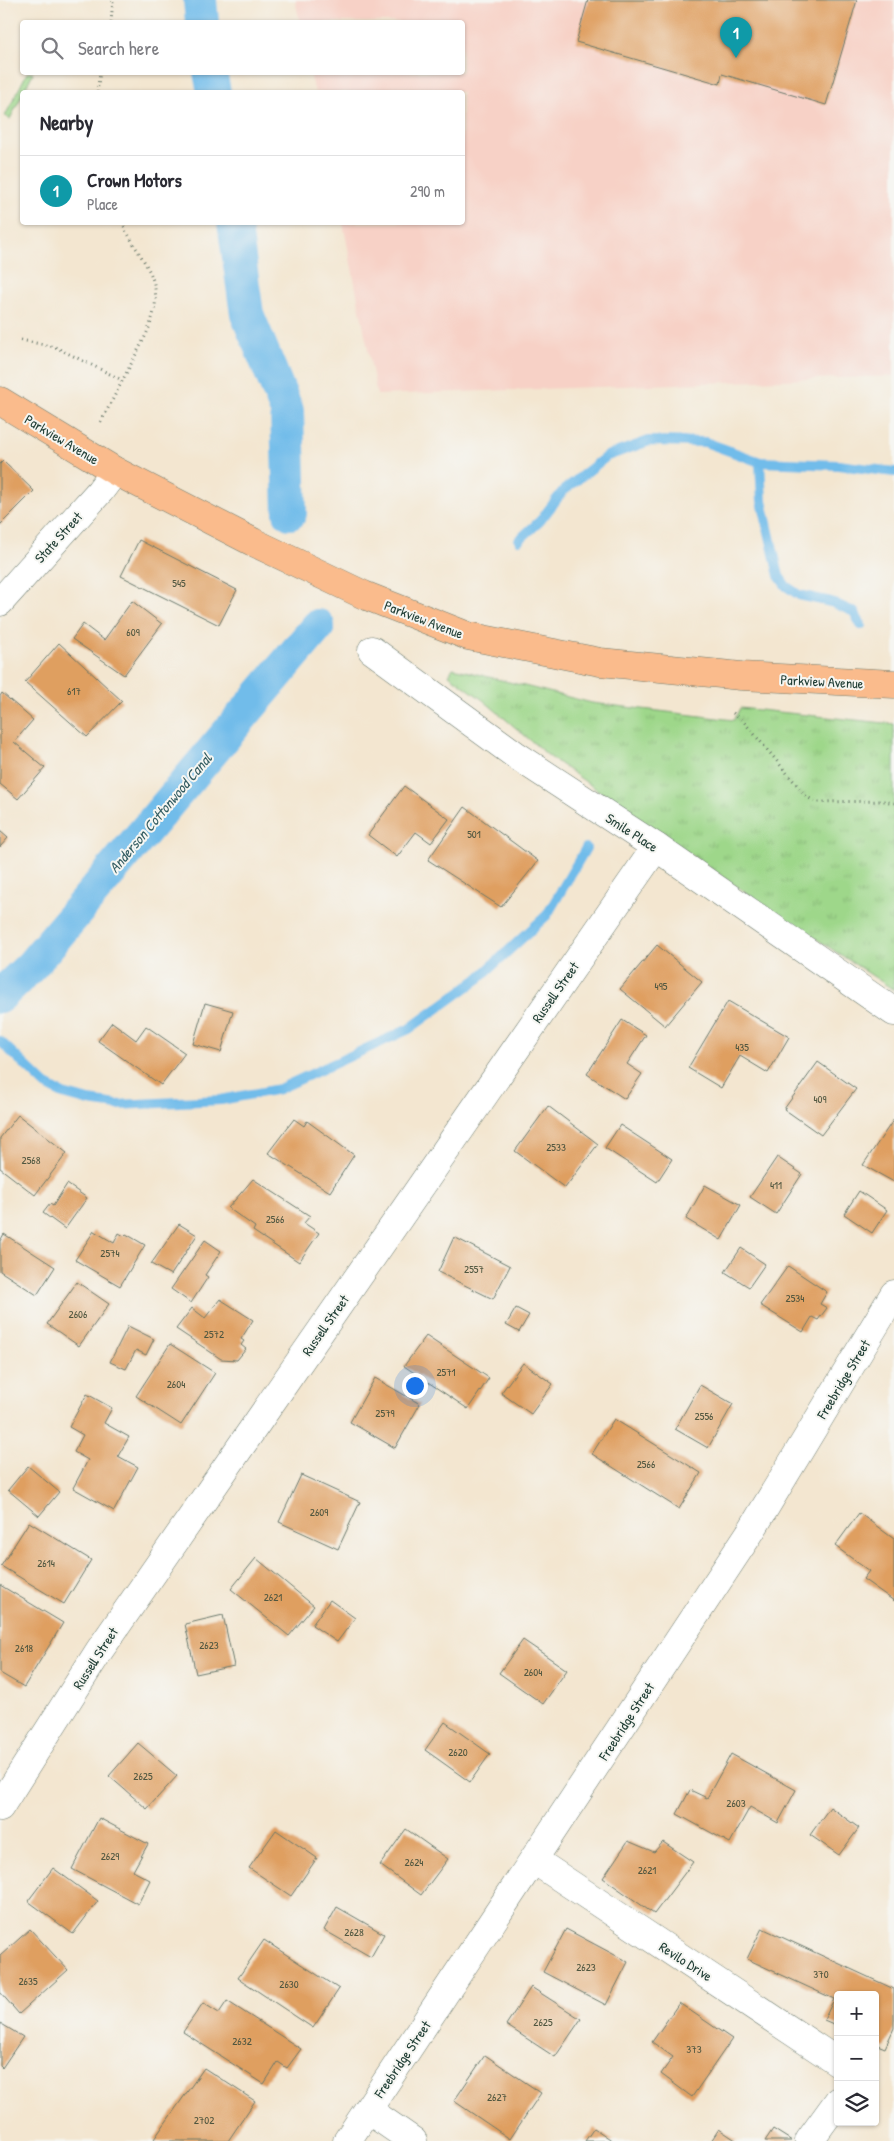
<!DOCTYPE html>
<meta charset="utf-8">
<style>
:root{--surface:#fff;--page:#f7f7f7;--text:#2b2b33;--muted:#7c7c81;--line:#e1e1e2;--accent:#b5179e}
body{margin:0;font-family:"Patrick Hand",sans-serif;background:var(--page);color:var(--text)}
.controls{position:absolute;right:15px;bottom:15px;display:grid;overflow:hidden;border-radius:5px;box-shadow:0 1px 4px #0004}
.controls button{width:45px;height:45px;display:grid;place-items:center;padding:0;border:0;border-bottom:1px solid var(--line);background:var(--surface);color:var(--text);font:25px sans-serif}
.you{position:absolute;left:414px;top:1385px;width:18px;height:18px;margin:-12px;border:4px solid #fff;border-radius:50%;background:#1a73e8;box-shadow:0 0 0 8px #1a73e833}
.badge{display:grid;place-items:center;width:32px;height:32px;border-radius:50%;background:var(--accent);color:#fff;font-size:16px;font-weight:700}
.pin{position:absolute;translate:-50% -41px;filter:drop-shadow(0 1px 2px #0008)}
.pin::after{content:'';position:absolute;top:26px;width:18px;height:15px;background:inherit;clip-path:polygon(0 0,100% 0,50% 100%)}
.list{margin:0;padding:0;list-style:none}
h2{display:flex;justify-content:space-between;align-items:center;height:65px;margin:0;padding:0 20px;font-size:21px}
h2 small{font-size:16px;font-weight:400;color:var(--muted)}
.list li{display:grid;grid-template-columns:32px 1fr auto;gap:15px;align-items:center;box-sizing:border-box;height:70px;padding:0 20px;border-top:1px solid var(--line)}
.list b{display:block;font-size:19px;white-space:nowrap}
.list p{margin:0;font-size:16px;white-space:nowrap;color:var(--muted)}
.list em{font-size:16px;font-style:normal;color:var(--muted)}
.icon{flex:none;width:28px;height:28px;fill:none;stroke:currentColor;stroke-width:2;stroke-linecap:round;stroke-linejoin:round}
.map{position:relative;flex:none;width:894px;height:2141px;overflow:hidden}
.search{position:absolute;background:var(--surface);box-shadow:0 1px 4px #0004;left:20px;top:20px;width:445px;height:55px;display:flex;align-items:center;gap:12px;box-sizing:border-box;padding:0 18px;border-radius:5px;color:var(--muted);font-size:19px}
.panel{position:absolute;background:var(--surface);box-shadow:0 1px 4px #0004;left:20px;top:90px;width:445px;height:135px;border-radius:5px}
.map>svg:first-child{display:block}
.built{fill:#f7d1c6}
.grass{fill:#9ed78a;stroke:#5e8a5f}
.park{fill:url(#park-tufts);stroke:#5e8a5f}
.lines{fill:none;stroke-linecap:round;stroke-linejoin:round}
.stream{stroke:#71bcea;stroke-width:10}
.canal{stroke:#71bcea;stroke-width:34}
.building{fill:#df9f61}
.minor-casing{stroke:#69786b;stroke-width:29}
.major-casing{stroke:#69786b;stroke-width:29}
.path{stroke:#69786b;stroke-width:3;stroke-dasharray:1 4;stroke-linecap:butt}
.minor{stroke:#fff;stroke-width:28}
.major{stroke:#fabb8c;stroke-width:28}
.labels{text-anchor:middle;dominant-baseline:central;stroke-width:4;stroke-linejoin:round;paint-order:stroke}
.number-label{font-size:11px;fill:#4f563f}
.street-label{font-size:14px;fill:#1f3d34;stroke:#f6f6f2}
.water-label{font-size:15px;font-style:italic;fill:#345d62;stroke:#f6f6f2}
</style>
<div class="map">
<svg width="894" height="2141" viewBox="0 0 894 2141">
<defs>
<pattern id="park-tufts" width="24" height="20" patternUnits="userSpaceOnUse" patternTransform="scale(1.25)"><rect width="24" height="20" fill="#9ed78a"/><path d="M3 7l-1-3M5 7V3M7 7l1-3M15 17l-1-3M17 17v-4M19 17l1-3" fill="none" stroke="#88b978"/></pattern>
</defs>
<rect width="100%" height="100%" fill="#f6f6f2"/>
<filter id="ink" filterUnits="userSpaceOnUse"><feTurbulence type="fractalNoise" baseFrequency=".02" numOctaves="2"/><feDisplacementMap in="SourceGraphic" scale="10" xChannelSelector="R" yChannelSelector="G"/><feConvolveMatrix kernelMatrix="1 2 1 2 8 2 1 2 1" color-interpolation-filters="sRGB"/></filter>
<filter id="wash" filterUnits="userSpaceOnUse"><feTurbulence type="fractalNoise" baseFrequency=".0096" numOctaves="4" result="noise"/><feDisplacementMap in="SourceGraphic" scale="20" xChannelSelector="R" yChannelSelector="G"/><feGaussianBlur stdDeviation="1.12" result="paint"/><feColorMatrix in="noise" values="0 0 0 0 0 0 0 0 0 0 0 0 0 0 0 0 0 1.4 0 .05"/><feComposite in="paint" operator="in"/></filter>
<g filter="url(#wash)">
<rect width="100%" height="100%" fill="#f3e6d0"/>
<polygon class="built" points="295,0 894,0 894,376 377,395 343,223 462,222 462,92 315,92 310,73 462,72 462,22 300,22"/>
<polygon class="grass" points="27,73 33,73 10,119 5,116"/>
<polygon class="park" points="453,668 592,703 734,720 740,708 894,724 894,990 733,884 550,757 483,700 449,675"/>
<g class="lines">
<g class="stream">
<polyline points="760,462 762,501 779,576 786,586 799,595 831,602 854,612 861,625"/>
<polyline points="519,540 540,521 563,491 607,456 649,441 705,442 760,462 838,465 894,472"/>
<polyline points="0,1041 46,1085 63,1094 89,1101 117,1105 221,1100 279,1089 409,1029 478,979 547,915 586,848"/>
</g>
<g class="canal">
<polyline points="200,0 202,22"/>
<polyline points="210,72 214,92"/>
<polyline points="234,222 247,314 287,411 290,513"/>
<polyline points="0,996 31,966 318,626"/>
</g>
</g>
<g id="blocks">
<g class="building">
<polygon points="588,0 857,0 826,105 722,74 720,84 576,42"/>
<polygon points="3,461 34,491 0,525 0,464"/>
<polygon points="139,540 237,590 219,625 121,576"/>
<polygon points="132,601 162,624 124,675 72,639 83,624 104,640"/>
<polygon points="59,643 122,701 87,737 25,682"/>
<polygon points="2,693 33,720 14,742 45,768 18,799 0,784 0,696"/>
<polygon points="404,786 449,819 431,843 416,832 397,857 368,835"/>
<polygon points="465,807 538,861 501,907 428,860"/>
<polygon points="0,831 8,838 0,847"/>
<polygon points="657,945 702,982 665,1026 620,989"/>
<polygon points="728,1001 789,1037 768,1073 740,1056 721,1088 688,1068"/>
<polygon points="205,1003 233,1011 221,1052 193,1044"/>
<polygon points="622,1020 646,1035 627,1064 642,1074 625,1099 587,1074"/>
<polygon points="112,1022 136,1040 146,1026 185,1053 161,1085 98,1041"/>
<polygon points="818,1062 856,1089 821,1135 784,1109"/>
<polygon points="548,1106 598,1144 565,1188 515,1151"/>
<polygon points="18,1115 67,1153 35,1195 0,1168 0,1138"/>
<polygon points="294,1119 304,1126 307,1121 354,1155 330,1192 268,1153"/>
<polygon points="894,1119 894,1182 863,1165"/>
<polygon points="620,1125 672,1159 657,1182 605,1148"/>
<polygon points="777,1157 802,1174 776,1214 750,1197"/>
<polygon points="253,1179 310,1216 304,1223 319,1233 299,1262 253,1231 255,1227 228,1208"/>
<polygon points="67,1184 87,1198 65,1229 43,1213 50,1204 53,1206"/>
<polygon points="705,1185 741,1205 721,1240 686,1219"/>
<polygon points="859,1191 887,1210 872,1233 844,1214"/>
<polygon points="179,1224 197,1235 171,1275 151,1264"/>
<polygon points="94,1231 114,1243 119,1233 124,1236 126,1234 145,1245 120,1286 75,1260"/>
<polygon points="4,1234 55,1267 37,1295 0,1271 0,1241"/>
<polygon points="454,1237 510,1266 493,1299 438,1272"/>
<polygon points="205,1240 221,1251 205,1275 208,1277 191,1303 171,1289"/>
<polygon points="741,1248 765,1264 749,1287 725,1272"/>
<polygon points="788,1266 827,1292 820,1304 827,1308 818,1320 812,1317 803,1332 760,1305"/>
<polygon points="77,1282 109,1304 79,1346 47,1324"/>
<polygon points="220,1299 253,1320 241,1339 244,1341 241,1345 246,1349 237,1360 221,1359 176,1329 192,1308 205,1318"/>
<polygon points="516,1308 529,1315 519,1332 506,1325"/>
<polygon points="128,1326 154,1339 146,1355 136,1350 126,1369 110,1362"/>
<polygon points="426,1336 489,1378 468,1409 404,1366"/>
<polygon points="170,1344 215,1373 181,1425 136,1396"/>
<polygon points="523,1363 553,1384 531,1414 501,1393"/>
<polygon points="375,1378 420,1404 395,1448 350,1422"/>
<polygon points="700,1385 733,1404 708,1448 675,1429"/>
<polygon points="87,1394 112,1408 104,1423 129,1437 118,1456 138,1467 114,1511 73,1488 88,1460 74,1452 83,1435 69,1427"/>
<polygon points="614,1419 701,1473 679,1509 592,1454"/>
<polygon points="28,1466 59,1492 39,1516 8,1490"/>
<polygon points="301,1475 360,1502 338,1549 279,1522"/>
<polygon points="859,1513 894,1539 894,1601 863,1579 869,1571 835,1546"/>
<polygon points="29,1522 91,1560 64,1604 1,1566"/>
<polygon points="256,1558 314,1606 289,1636 231,1589"/>
<polygon points="0,1585 63,1623 24,1687 0,1673"/>
<polygon points="330,1600 355,1618 337,1642 312,1625"/>
<polygon points="223,1615 234,1666 196,1674 185,1624"/>
<polygon points="523,1640 567,1670 543,1704 499,1673"/>
<polygon points="445,1722 490,1754 470,1782 425,1750"/>
<polygon points="138,1743 177,1776 147,1809 109,1776"/>
<polygon points="731,1754 796,1790 778,1823 750,1807 730,1843 677,1814 690,1790 707,1798"/>
<polygon points="830,1807 859,1828 839,1855 810,1835"/>
<polygon points="99,1818 148,1844 133,1871 150,1880 138,1904 72,1869"/>
<polygon points="406,1829 448,1859 421,1895 380,1865"/>
<polygon points="276,1830 317,1858 291,1896 249,1868"/>
<polygon points="628,1841 654,1852 663,1842 693,1862 654,1914 603,1878"/>
<polygon points="53,1868 98,1901 73,1934 28,1901"/>
<polygon points="337,1907 384,1934 371,1957 324,1930"/>
<polygon points="762,1928 894,1989 894,2028 885,2048 875,2044 875,1995 838,1995 838,2026 824,2020 834,1999 747,1959"/>
<polygon points="30,1929 68,1970 19,2014 0,1992 0,1956"/>
<polygon points="566,1929 628,1962 606,2005 543,1972"/>
<polygon points="264,1940 339,1989 313,2028 238,1978"/>
<polygon points="531,1987 581,2019 555,2057 506,2025"/>
<polygon points="227,2001 301,2049 287,2068 278,2062 264,2084 183,2032 203,2003 219,2013"/>
<polygon points="679,2003 732,2039 692,2097 661,2074 673,2057 652,2042"/>
<polygon points="0,2023 23,2037 2,2068 0,2066"/>
<polygon points="485,2055 541,2093 510,2139 454,2101"/>
<polygon points="204,2068 255,2101 228,2141 157,2141 154,2139"/>
<polygon points="594,2128 613,2141 585,2141"/>
<polygon points="719,2129 737,2141 711,2141"/>
<polygon points="773,2129 792,2141 765,2141"/>
</g>
</g>
</g>
<g filter="url(#ink)">
<use href="#blocks" fill-opacity="0" stroke="#69786b" stroke-width="1"/>
<g class="lines">
<g class="minor-casing">
<g id="minor">
<polyline points="0,602 100,491 115,471"/>
<polyline points="372,650 517,756 656,847 894,1012"/>
<polyline points="0,1807 99,1651 656,847"/>
<polyline points="534,1860 838,2062"/>
<polyline points="368,2110 413,2141"/>
<polyline points="347,2141 751,1531 894,1294"/>
<polyline points="809,2141 838,2101"/>
</g>
</g>
<g class="major-casing">
<polyline id="major" points="0,401 115,471 253,542 364,595 468,636 600,662 741,676 894,684"/>
</g>
<g class="path">
<polyline points="111,22 113,0"/>
<polyline points="97,92 100,72"/>
<polyline points="21,340 55,347 122,380"/>
<path d="M101,422L146,335C170,280 144,269 122,222"/>
<polyline points="733,713 744,722 807,797 816,802 885,801 894,803"/>
</g>
<use href="#minor" class="minor"/>
<use href="#major" class="major"/>
</g>
</g>
<g class="labels">
<g class="number-label">
<text x="179" y="583">545</text>
<text x="133" y="632">609</text>
<text x="74" y="691">617</text>
<text x="474" y="834">501</text>
<text x="661" y="986">495</text>
<text x="742" y="1047">435</text>
<text x="820" y="1099">409</text>
<text x="556" y="1147">2533</text>
<text x="31" y="1160">2568</text>
<text x="776" y="1185">411</text>
<text x="275" y="1219">2566</text>
<text x="110" y="1253">2574</text>
<text x="474" y="1269">2557</text>
<text x="795" y="1298">2534</text>
<text x="78" y="1314">2606</text>
<text x="214" y="1334">2572</text>
<text x="446" y="1372">2571</text>
<text x="176" y="1384">2604</text>
<text x="385" y="1413">2579</text>
<text x="704" y="1416">2556</text>
<text x="646" y="1464">2566</text>
<text x="319" y="1512">2609</text>
<text x="46" y="1563">2614</text>
<text x="273" y="1597">2621</text>
<text x="209" y="1645">2623</text>
<text x="24" y="1648">2618</text>
<text x="533" y="1672">2604</text>
<text x="458" y="1752">2620</text>
<text x="143" y="1776">2625</text>
<text x="736" y="1803">2603</text>
<text x="110" y="1856">2629</text>
<text x="414" y="1862">2624</text>
<text x="647" y="1870">2621</text>
<text x="354" y="1932">2628</text>
<text x="586" y="1967">2623</text>
<text x="821" y="1974">370</text>
<text x="28" y="1981">2635</text>
<text x="289" y="1984">2630</text>
<text x="543" y="2022">2625</text>
<text x="242" y="2041">2632</text>
<text x="694" y="2049">373</text>
<text x="497" y="2097">2627</text>
<text x="204" y="2120">2702</text>
</g>
<g class="street-label">
<text transform="translate(62 439) rotate(31)">Parkview Avenue</text>
<text transform="translate(58 537) rotate(-48)">State Street</text>
<text transform="translate(424 619) rotate(21)">Parkview Avenue</text>
<text transform="translate(822 681) rotate(3)">Parkview Avenue</text>
<text transform="translate(632 832) rotate(33)">Smile Place</text>
<text transform="translate(555 992) rotate(-55)">Russell Street</text>
<text transform="translate(325 1325) rotate(-55)">Russell Street</text>
<text transform="translate(843 1379) rotate(-59)">Freebridge Street</text>
<text transform="translate(95 1658) rotate(-57)">Russell Street</text>
<text transform="translate(626 1721) rotate(-57)">Freebridge Street</text>
<text transform="translate(686 1961) rotate(33)">Revilo Drive</text>
<text transform="translate(402 2059) rotate(-56)">Freebridge Street</text>
</g>
<g class="water-label">
<text transform="translate(160 813) rotate(-50)">Anderson Cottonwood Canal</text>
</g>
</g>
</svg>
<div class="controls">
<button>+</button>
<button>−</button>
<button><svg class="icon" aria-label="layers" viewBox="0 0 24 24"><path d="M12 4l9 5-9 5-9-5zM3 14l9 5 9-5"/></svg></button>
</div>
<div class="you"></div>
<div class="pin badge" style="left:736px;top:58px;background:#0f9aa8">1</div>
<div class="search"><svg class="icon" aria-label="search" viewBox="0 0 24 24"><circle cx="10" cy="10" r="6"/><path d="M15 15l6 6"/></svg>Search here</div>
<section class="panel">
<h2>Nearby<small></small></h2>
<ul class="list">
<li><span class="badge" style="background:#0f9aa8">1</span><div><b>Crown Motors</b><p>Place</p></div><em>290 m</em></li>
</ul>
</section>
</div>
